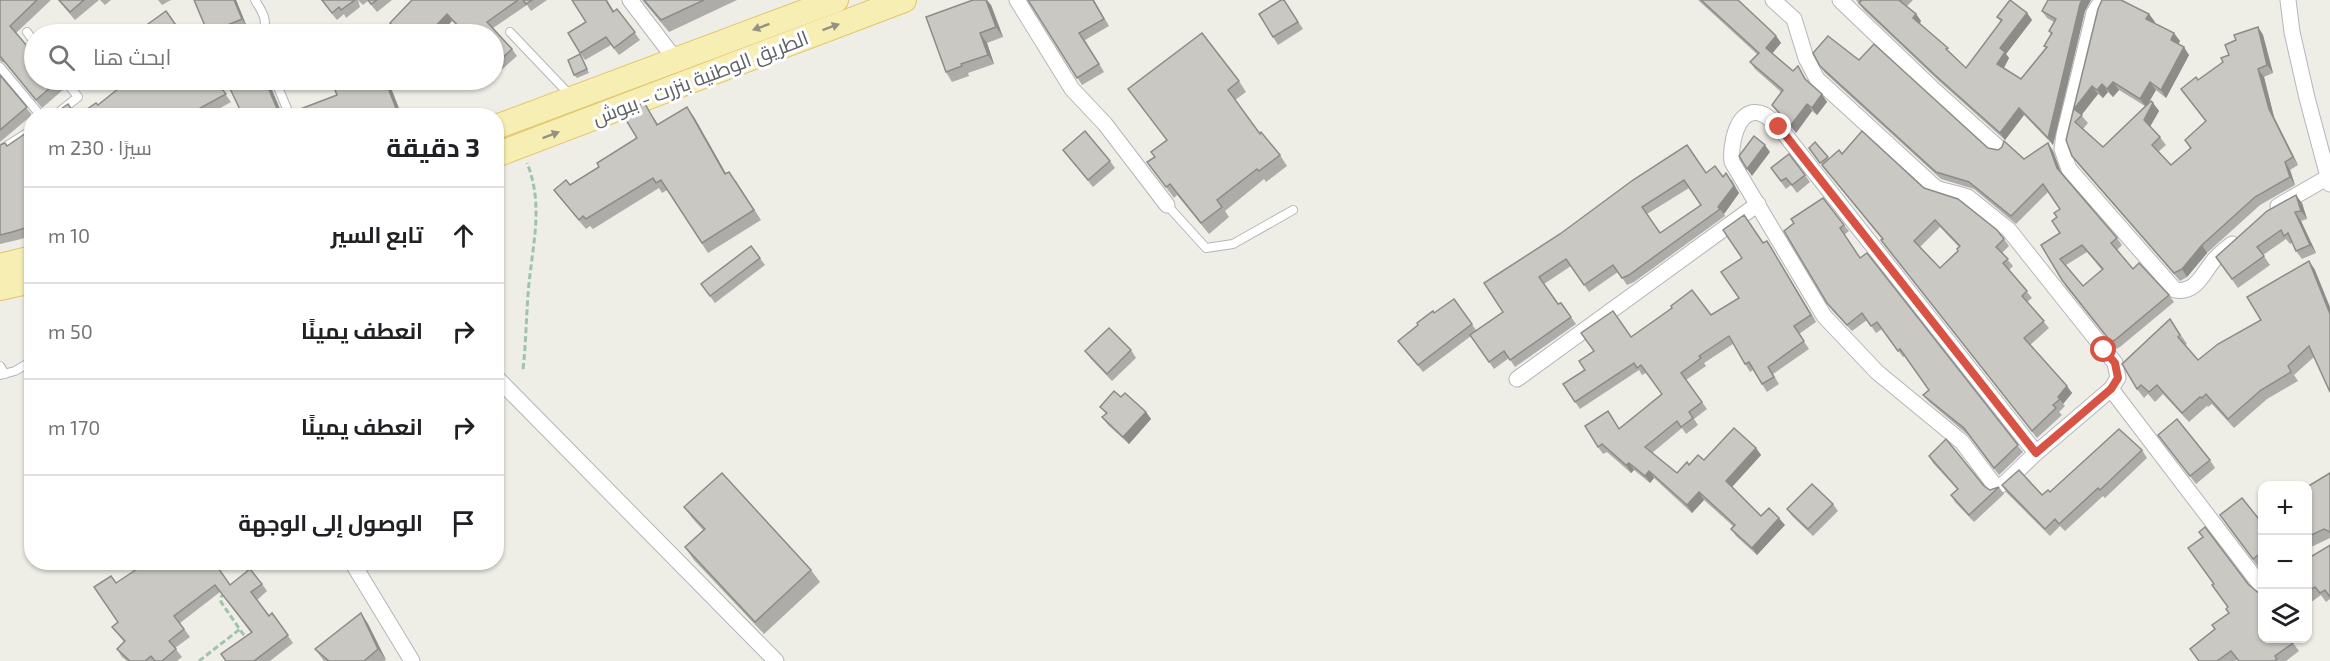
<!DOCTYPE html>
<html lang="ar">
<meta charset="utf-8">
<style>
:root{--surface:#fff;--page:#f2f2f2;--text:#202124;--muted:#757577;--line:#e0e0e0}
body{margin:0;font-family:"Exo 2",Cairo,sans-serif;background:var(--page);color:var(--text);direction:rtl}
.controls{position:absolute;right:18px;bottom:18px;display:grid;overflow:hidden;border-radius:12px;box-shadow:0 2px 4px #0004}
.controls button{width:54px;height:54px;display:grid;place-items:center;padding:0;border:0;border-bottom:2px solid var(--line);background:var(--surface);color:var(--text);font:30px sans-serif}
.stop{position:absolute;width:18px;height:18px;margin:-14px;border:4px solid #d85343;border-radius:50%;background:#fff}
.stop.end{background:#d85343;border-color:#fff;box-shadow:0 2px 6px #0008}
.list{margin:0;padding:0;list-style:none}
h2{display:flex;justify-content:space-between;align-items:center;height:78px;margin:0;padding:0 24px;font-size:26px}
h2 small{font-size:20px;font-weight:400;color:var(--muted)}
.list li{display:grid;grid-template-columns:39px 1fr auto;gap:18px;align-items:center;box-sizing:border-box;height:96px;padding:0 24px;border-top:2px solid var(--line)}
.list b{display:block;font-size:22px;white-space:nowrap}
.list em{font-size:20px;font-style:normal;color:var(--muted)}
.icon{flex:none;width:33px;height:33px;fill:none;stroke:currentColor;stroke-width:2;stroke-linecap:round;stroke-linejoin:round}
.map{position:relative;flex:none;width:2330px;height:661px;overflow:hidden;direction:ltr}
.search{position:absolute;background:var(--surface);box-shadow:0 2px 4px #0004;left:24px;top:24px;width:480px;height:66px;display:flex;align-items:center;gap:15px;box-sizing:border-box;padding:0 21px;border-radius:33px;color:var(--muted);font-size:22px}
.panel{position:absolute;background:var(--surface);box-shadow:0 2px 4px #0004;left:24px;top:108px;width:480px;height:462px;border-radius:24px;direction:rtl}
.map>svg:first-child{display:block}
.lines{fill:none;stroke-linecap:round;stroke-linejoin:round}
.service-casing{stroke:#b3b6ba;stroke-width:10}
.minor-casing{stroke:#b3b6ba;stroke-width:17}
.primary-casing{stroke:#e3c56b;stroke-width:26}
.path{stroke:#9fc4ab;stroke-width:3;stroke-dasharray:6 3;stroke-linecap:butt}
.service{stroke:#fff;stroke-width:8}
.minor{stroke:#fff;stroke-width:15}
.primary{stroke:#f7eeb3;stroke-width:24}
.wall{fill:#aeaca8;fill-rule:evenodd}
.shaded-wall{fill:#8d8c88}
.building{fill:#cac8c3;stroke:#8d8c88;stroke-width:1.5;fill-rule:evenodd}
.oneway{fill:#949280}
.route{stroke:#d85343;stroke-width:8}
.labels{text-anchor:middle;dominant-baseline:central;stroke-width:6;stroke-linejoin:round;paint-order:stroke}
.street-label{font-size:20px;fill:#5e6165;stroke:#fff}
</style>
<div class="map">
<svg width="2330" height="661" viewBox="0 0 2330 661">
<rect width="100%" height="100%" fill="#eeede6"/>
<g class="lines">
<g class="service-casing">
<g id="service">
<path d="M255,0C263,13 268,20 263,34"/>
<polyline points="27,32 34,42"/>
<polyline points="510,32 570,95"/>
<polyline points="0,67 41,116"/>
<polyline points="275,80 290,116"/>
<polyline points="54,116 78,97 65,80"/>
<polyline points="0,150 32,130"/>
<polyline points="1167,205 1206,248 1233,244 1293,210"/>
<polyline points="0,366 5,374"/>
<polyline points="0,375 15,371 32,361"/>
</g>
</g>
<g class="minor-casing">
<g id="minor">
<polyline points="630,0 675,59"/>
<polyline points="1017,0 1072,89 1105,124 1167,205"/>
<path d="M1773,0L1794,19L1806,58L1817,79L1936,188C1947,192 1957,193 1968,197L2009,230L2115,363L2118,378L2111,389L2036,453L2005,483L1996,487L1962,442L1877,372L1824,316L1732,162C1730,147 1736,108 1759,113C1766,114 1773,122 1779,127L2036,453"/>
<polyline points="1840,0 1933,89 1999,148"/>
<path d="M2102,0L2094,13L2064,135L2062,149L2069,169L2175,290C2196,294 2203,273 2214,260C2219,254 2226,249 2232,244"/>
<polyline points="2288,0 2292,32 2307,98 2330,184"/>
<polyline points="2278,206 2330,176"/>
<polyline points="496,377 776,661"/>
<polyline points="1517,379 1758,204"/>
<polyline points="2111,389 2262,587"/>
<polyline points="352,562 412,661"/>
</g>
</g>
<g class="primary-casing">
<g id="primary">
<polyline points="496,127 836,0"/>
<polyline points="496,155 904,0"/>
<polyline points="0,266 32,258"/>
<polyline points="0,288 32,281"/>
</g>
</g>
<g class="path">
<path d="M523,369C526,344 526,320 528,295C531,250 545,207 527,163"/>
<polyline points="243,562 248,568 248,574"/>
<polyline points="225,593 221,597 221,602 243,634 249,636"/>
<polyline points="199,661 240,629"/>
</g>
<use href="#service" class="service"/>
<use href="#minor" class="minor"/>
<use href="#primary" class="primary"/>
</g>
<g class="wall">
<polygon points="0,0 51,0 16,33 57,80 64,89 42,108 5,63 0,61"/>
<polygon points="58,0 99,0 75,20"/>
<polygon points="100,0 111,0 105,5"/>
<polygon points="158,0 171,0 162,5"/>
<polygon points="194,0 236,0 247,27 229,34 209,34"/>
<polygon points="321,0 358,0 360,7 346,18 344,14 337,20"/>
<polygon points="358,0 392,0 377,12 368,1 363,5"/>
<polygon points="412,0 547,0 531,11 527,5 493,28 512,49 517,56 498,73 494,68 494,34 464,34 452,21 440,34 400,34 390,23"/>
<polygon points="572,0 607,0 614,11 617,9 640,40 619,55 611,45 585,60 580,53 586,22"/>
<polygon points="642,0 737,0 669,32"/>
<polygon points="1028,0 1094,0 1109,26 1085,40 1104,72 1082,85"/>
<polygon points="1284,0 1303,29 1278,45 1273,37"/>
<polygon points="1698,0 1738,0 1776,36 1781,43 1772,53 1793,71 1798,66 1807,81 1827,102 1817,115 1812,111 1796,133 1777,112 1772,105 1781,92 1755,69 1750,62 1757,54"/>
<polygon points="1856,0 1913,0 1907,6 1916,14 1921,21 1920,23 1966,68 2001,22 1997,17 2027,13 2032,20 2006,54 2009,58 2004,68 2021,79 2046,48 2044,46 2051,34 2049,31 2054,22 2047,18 2042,11 2048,0 2091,0 2085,11 2053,145 2024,115 2005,140 1940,82 1864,10"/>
<polygon points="991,5 1003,37 987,43 994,64 968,73 969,76 952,82 946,72"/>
<path d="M2098,9L2149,14L2155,22L2154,23L2180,41L2178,44L2189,55L2166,98L2156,90L2147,105L2153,103L2159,111L2150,127L2160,137L2166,145L2158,152L2171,165L2190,148L2185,140L2206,121L2198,80L2223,62L2229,55L2236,40L2258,27L2263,35L2273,73L2264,77L2274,117L2298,165L2290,170L2295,185L2260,205L2207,253L2187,277L2180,281L2078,164L2072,156L2066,140ZM2119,90L2145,106L2103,147L2083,129L2088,123L2081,115L2098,94L2103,98L2108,92L2113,97Z"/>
<polygon points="166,11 183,34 138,34"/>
<polygon points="580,54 589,73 577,78 574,75"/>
<path d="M1859,60L1988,148L2024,159L2048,143L2053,151L2061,173L2117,238L2122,245L2117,250L2133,269L2169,295L2174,302L2120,347L2116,349L2067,288L2041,245L2060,233L2057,217L2060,209L2048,192L2016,224L1974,189L1941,179L1825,73L1820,66ZM2087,252L2102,270L2083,286L2066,265Z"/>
<polygon points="0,75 32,115 0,142"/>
<polygon points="215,80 231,102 206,116 77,116 98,105"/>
<polygon points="1239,81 1246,92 1235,100 1260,134 1280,155 1287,166 1266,182 1264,179 1225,211 1229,217 1209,234 1177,195 1174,198 1147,162 1154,157 1167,140 1128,89"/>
<polygon points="650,112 658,124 694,117 726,174 736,181 761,220 708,253 667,190 662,193 659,188 593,229 590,226 586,229 561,199 554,190 570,185 599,167 637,138"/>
<polygon points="32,129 32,236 17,240 0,244 0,145 7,146"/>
<path d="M1815,142L1829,159L1842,154L1924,188L2004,239L2009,246L2002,253L2013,266L2009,270L2032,298L2027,302L2049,328L2030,345L2072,393L2063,404L2065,406L2059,412L2062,415L2037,438L1886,247L1881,240L1882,239L1814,155L1809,148ZM1940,227L1959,247L1958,252L1940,268L1920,247Z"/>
<polygon points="1063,150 1110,161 1115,168 1093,187"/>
<polygon points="1771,168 1805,175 1810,182 1797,193 1791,185 1786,189"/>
<path d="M1706,173L1723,177L1732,180L1739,193L1724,214L1725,216L1634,282L1627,285L1618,272L1589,292L1571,266L1544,284L1558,304L1561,303L1576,324L1515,367L1509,358L1494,369L1471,336L1423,372L1398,341L1454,299L1476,330L1503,312L1560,234L1633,180ZM1689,188L1701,205L1660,233L1647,214Z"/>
<polygon points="2302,203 2307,219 2301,221 2316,253 2302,259 2296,251 2292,243 2290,244 2286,239 2263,255 2270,265 2238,288 2216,257"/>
<polygon points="1794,223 1844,225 1849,231 1844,235 1860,258 2023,452 1999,475 1968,435 1928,401 1923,395 1929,390 1905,356 1903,357 1882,329 1876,333 1867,320 1852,331 1832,310 1827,303"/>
<polygon points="1767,241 1816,322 1799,334 1809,349 1773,374 1779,384 1767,392 1753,370 1750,372 1733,344 1704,363 1706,366 1686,380 1707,409 1694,419 1698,425 1686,434 1682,428 1652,453 1677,473 1689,465 1704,460 1756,448 1761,455 1732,487 1761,516 1785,525 1757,555 1736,536 1731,529 1733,526 1704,500 1692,513 1654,478 1650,483 1634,470 1631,473 1607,452 1603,454 1598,447 1619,428 1662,394 1646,373 1642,375 1639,370 1580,409 1563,384 1585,370 1631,337 1711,315 1739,298 1763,243"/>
<polygon points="751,246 765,265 715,303 701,284"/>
<polygon points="2309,261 2315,270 2314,357 2294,375 2298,381 2267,399 2234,428 2212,404 2208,407 2207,406 2189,422 2163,394 2155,402 2148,394 2144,398 2137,389 2170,319 2187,344 2185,345 2198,360 2261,320"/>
<polygon points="1131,350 1136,358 1112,381 1091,359 1085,351"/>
<polygon points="1100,407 1146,412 1151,419 1129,444 1108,425 1102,417 1106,414"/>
<polygon points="2164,442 2210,460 2215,468 2196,484"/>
<polygon points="2142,450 2147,458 2105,498 2103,496 2065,531 2060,526 2050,536 2007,493 2002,485 2042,495"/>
<polygon points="1929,456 1990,490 1999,487 2004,494 1974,522 1955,502 1951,495 1957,489 1933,463"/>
<polygon points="2330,473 2330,538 2307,549 2307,487"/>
<polygon points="1833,504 1838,511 1813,536 1792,516 1787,509"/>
<polygon points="684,507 811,570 820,582 764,634 694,560 685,547 703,530 693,519"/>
<polygon points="2262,516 2262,565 2259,568 2226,524 2258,518"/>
<polygon points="2330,545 2330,599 2326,602 2321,595 2307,605 2307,559 2329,546"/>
<polygon points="116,583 230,585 262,584 267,591 257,600 269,616 272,613 293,643 270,661 226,661 251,633 220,592 180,623 190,637 175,648 182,657 177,661 127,661 122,657 117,649 124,642 112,627 118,622"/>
<polygon points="2248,584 2261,595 2262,639 2290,639 2299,651 2286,661 2238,661 2237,660 2235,661 2198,661 2215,629 2229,613"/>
<polygon points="361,613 368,624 386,660 384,661 324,661 315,649"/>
</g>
<g class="shaded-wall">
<polygon points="234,0 236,0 247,27 242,19"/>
<polygon points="986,0 987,0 991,5 1003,37 996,27"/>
<polygon points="2082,0 2091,0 2085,11 2053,145 2048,138 2080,4"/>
<polygon points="2027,13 2032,20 2006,54 2009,58 2002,71 1997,64 2000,48"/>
<polygon points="447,14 452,21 440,34 428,34"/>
<polygon points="1916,14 1921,21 1918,25 1913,18"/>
<polygon points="2149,14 2155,22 2152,27 2146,19"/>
<polygon points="2258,27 2263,35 2273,73 2267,65"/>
<polygon points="980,33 987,43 994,64 988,55"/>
<polygon points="2174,33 2180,41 2176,48 2171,40"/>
<polygon points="1776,36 1781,43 1771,55 1766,48"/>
<polygon points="2184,47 2189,55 2166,98 2161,90"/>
<polygon points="2258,69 2264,77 2274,117 2298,165 2293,157 2269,109"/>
<polygon points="265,80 268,80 283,116 280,116"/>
<polygon points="385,80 388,80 402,116 399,116"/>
<polygon points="2113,82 2119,90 2113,97 2107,89"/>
<polygon points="2150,82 2156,90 2146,107 2140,99"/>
<polygon points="2102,84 2108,92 2103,98 2097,90"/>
<polygon points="2092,86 2098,94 2080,117 2074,109"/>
<polygon points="1822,94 1827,102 1817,115 1812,108"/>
<polygon points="2153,103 2159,111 2149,128 2144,120"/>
<polygon points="1807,104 1812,111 1796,133 1791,125"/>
<polygon points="687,107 694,117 732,184 725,174"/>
<polygon points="2019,108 2024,115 2005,140 2000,133"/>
<polygon points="2048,143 2053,151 2062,175 2057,168"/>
<polygon points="1765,145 1770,152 1752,176 1747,169"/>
<polygon points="2285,162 2290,170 2295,185 2290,177"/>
<polygon points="1726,173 1739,193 1724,214 1718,207"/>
<polygon points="2296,195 2302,203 2307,219 2301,211"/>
<polygon points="2295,212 2301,221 2316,253 2310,245"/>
<polygon points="1767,241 1772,249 1816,322 1811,315"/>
<polygon points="2202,245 2207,253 2187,277 2182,269"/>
<polygon points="2309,261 2315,270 2330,307 2330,314"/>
<polygon points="2067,386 2072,393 2063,404 2058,397"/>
<polygon points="1146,412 1151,419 1129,444 1123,437"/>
<polygon points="1756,448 1761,455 1731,488 1726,481"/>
<polygon points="1629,463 1634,470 1631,473 1626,465"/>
<polygon points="1649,471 1654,478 1650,483 1645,476"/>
<polygon points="1699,492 1704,500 1692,513 1687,505"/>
<polygon points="1779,518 1785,525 1757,555 1752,548"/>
<polygon points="361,613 368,624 386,660 378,649"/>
</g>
<g class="building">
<polygon points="0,0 37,0 10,26 34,54 34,80 57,80 58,81 36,100 0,56"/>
<polygon points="59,0 84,0 70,12"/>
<polygon points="194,0 234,0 242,19 208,33"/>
<polygon points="322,0 355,0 341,10 339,7 332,13"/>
<polygon points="368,0 377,0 371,4"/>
<polygon points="412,0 518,0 487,22 512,49 494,66 494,34 466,34 447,14 428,34 401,34 402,34 390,23"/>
<polygon points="523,0 532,0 526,4"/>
<polygon points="572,0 606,0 613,12 617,9 635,32 614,48 606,37 580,53 568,33 586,22"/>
<polygon points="644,0 704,0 661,20"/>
<polygon points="973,0 986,0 996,27 980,33 988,55 961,64 962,66 946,72 926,17"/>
<polygon points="1028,0 1093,0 1104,19 1079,33 1099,64 1077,78"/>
<polygon points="1281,0 1284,0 1298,22 1273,37 1259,14"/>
<polygon points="1701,0 1738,0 1770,30 1776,36 1766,48 1793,71 1798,66 1805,79 1822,94 1812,108 1807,104 1791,125 1772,105 1783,90 1750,62 1759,53"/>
<polygon points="1860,0 1901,0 1900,1 1916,14 1913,18 1948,48 1946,49 1966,68 2002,20 1997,17 2010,0 2027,13 2000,48 2005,52 1997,64 2021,79 2047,47 2044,46 2052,33 2049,31 2056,19 2042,11 2048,0 2082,0 2080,4 2048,138 2019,108 2000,133 1935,75 1859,3 1861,1"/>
<polygon points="2102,0 2121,0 2149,14 2146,19 2174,33 2171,40 2184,47 2161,90 2150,82 2140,99 2113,82 2107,89 2102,84 2097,90 2092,86 2074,109 2082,115 2075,122 2103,147 2151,101 2153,103 2144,120 2160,137 2152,145 2171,165 2191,148 2185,140 2206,121 2181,89 2196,77 2198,80 2223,62 2221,58 2229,55 2225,45 2236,40 2234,35 2258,27 2267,65 2258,69 2269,109 2293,157 2285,162 2290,177 2255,197 2202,245 2182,269 2174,273 2072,156 2066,140 2098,9"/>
<polygon points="166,11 180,31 175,34 138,34 137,32"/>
<polygon points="1202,33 1239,81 1228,90 1260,134 1261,132 1280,155 1259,171 1257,169 1217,200 1222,207 1201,223 1170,184 1166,187 1147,162 1155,157 1151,152 1167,140 1128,89"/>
<path d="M1828,36L1859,60L1874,44L1988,148L1998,150L2002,147L2004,141L2024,159L2048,143L2057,168L2117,238L2111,243L2133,269L2139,263L2169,295L2115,340L2111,342L2062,280L2041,245L2060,233L2052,221L2057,217L2054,213L2060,209L2043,184L2011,216L1969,182L1936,172L1820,66L1813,53ZM2082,245L2103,269L2083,286L2060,259Z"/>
<polygon points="580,54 587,69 574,75 568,60"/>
<polygon points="0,75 27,107 0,130"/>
<polygon points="129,80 215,80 226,94 193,112 193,116 77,116 96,103 98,105"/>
<polygon points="226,80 265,80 280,116 248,116 247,114 243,116"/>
<polygon points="331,80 385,80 399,116 282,116 337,95"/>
<polygon points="644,102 657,125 687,107 725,174 729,172 754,210 702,243 661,180 656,183 653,178 586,219 583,216 579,220 554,190 566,180 570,185 599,167 597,163 637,138 623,115"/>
<polygon points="68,104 76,116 51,116"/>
<polygon points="32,129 32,226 12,232 0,235 0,145 5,143 7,146"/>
<polygon points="1085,131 1110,161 1088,180 1063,150"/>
<path d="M1862,131L1924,188L1958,199L1997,230L2004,239L1996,247L2008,259L2003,263L2027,291L2022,296L2044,321L2024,338L2067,386L2058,397L2060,399L2053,405L2056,408L2032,431L1881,240L1883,239L1822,165L1839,150L1842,154ZM1935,220L1960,246L1957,249L1958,251L1940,268L1914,241Z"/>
<polygon points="1754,136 1765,145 1747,169 1739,156"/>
<polygon points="1815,142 1828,157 1820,163 1809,148"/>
<path d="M1687,145L1706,173L1715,166L1723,177L1726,173L1734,186L1718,207L1720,209L1629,275L1622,278L1613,265L1584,285L1566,259L1539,277L1558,304L1561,303L1571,317L1510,360L1504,351L1489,362L1470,335L1503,312L1484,283L1560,234L1633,180ZM1684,180L1701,205L1660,233L1642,207Z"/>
<polygon points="1789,154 1805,175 1792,185 1786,178 1781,181 1771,168"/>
<polygon points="2296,195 2301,211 2295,212 2310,245 2296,251 2288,233 2284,236 2281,230 2257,247 2264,256 2232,279 2216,257 2267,211"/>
<polygon points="1823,198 1844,225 1840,228 1860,258 1867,253 2018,445 1994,468 1964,428 1923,395 1929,390 1900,349 1898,351 1877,322 1871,326 1862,313 1847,325 1827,303 1784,231 1794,223 1791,219"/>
<polygon points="1744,215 1763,243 1767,241 1811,315 1794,326 1804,341 1768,367 1774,377 1762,384 1749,362 1745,364 1729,336 1699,356 1701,358 1681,373 1702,402 1689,412 1693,418 1681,427 1677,421 1645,447 1677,473 1687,462 1689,465 1698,455 1704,460 1734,428 1756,448 1726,481 1761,516 1769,508 1779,518 1752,548 1731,529 1735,525 1699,492 1687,505 1649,471 1645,476 1629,463 1626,465 1602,444 1598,447 1585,426 1608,411 1619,429 1662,394 1641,365 1637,368 1634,363 1575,402 1563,384 1585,370 1579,361 1594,351 1581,333 1613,311 1631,337 1672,308 1671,306 1692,290 1711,315 1739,298 1721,272 1742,258 1723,230"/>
<polygon points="751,246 760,258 710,296 701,284"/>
<polygon points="2309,261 2330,314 2330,392 2309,346 2288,366 2291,372 2261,390 2228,419 2206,394 2202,398 2200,397 2182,413 2157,385 2149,392 2141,385 2137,389 2122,364 2170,319 2180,335 2178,337 2198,360 2218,344 2261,320 2247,297"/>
<polygon points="1454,299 1472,324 1418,365 1398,341 1418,325 1417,323 1433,311 1434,313"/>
<polygon points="1109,328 1131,350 1107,374 1085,351"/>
<polygon points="1114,391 1121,397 1125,393 1146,412 1123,437 1102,417 1107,413 1100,407"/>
<polygon points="2177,419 2210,460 2190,476 2158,435"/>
<polygon points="2119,429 2142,450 2100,490 2098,488 2059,524 2055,519 2045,529 2002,485 2019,470 2042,495 2048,490 2050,492"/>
<polygon points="1946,439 1984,486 1990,490 1999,487 1969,515 1951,495 1958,489 1929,456"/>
<polygon points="722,473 811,570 755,622 685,547 705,529 684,507"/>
<polygon points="2330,473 2330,532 2324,529 2307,537 2307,487"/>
<polygon points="1812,484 1833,504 1808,529 1787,509"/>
<polygon points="2242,498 2258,518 2262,516 2262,552 2253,559 2220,515"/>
<polygon points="2205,527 2248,584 2261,595 2262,594 2262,639 2290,639 2293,643 2275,656 2277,659 2274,661 2239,661 2231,651 2217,661 2199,661 2190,649 2215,629 2212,625 2229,613 2226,609 2228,607 2212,585 2214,584 2188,548 2203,537 2199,532"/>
<polygon points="2330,545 2330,597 2325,590 2320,593 2315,587 2307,592 2307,559 2329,546"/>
<polygon points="138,562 214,562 230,585 250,569 262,584 251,592 269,616 272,613 288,635 254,661 226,661 221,654 252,632 215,585 174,616 184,629 169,641 176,649 162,661 155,661 151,656 145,661 130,661 117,649 125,641 112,627 118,622 94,587 111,576 116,583 140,567"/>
<polygon points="361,613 378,649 364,661 329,661 315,649"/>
</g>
<defs><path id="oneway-solid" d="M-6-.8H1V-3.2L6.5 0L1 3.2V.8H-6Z" transform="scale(1.5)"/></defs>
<g class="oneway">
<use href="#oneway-solid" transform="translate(761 27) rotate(160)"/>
<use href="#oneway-solid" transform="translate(831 27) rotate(-20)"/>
<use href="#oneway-solid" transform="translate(551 135) rotate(-21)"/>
</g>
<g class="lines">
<polyline class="route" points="1779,127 2036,453 2111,389 2118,378 2115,363 2104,350"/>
</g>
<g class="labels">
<g class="street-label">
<text transform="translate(700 77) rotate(-21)">الطريق الوطنية بنزرت - ببوش</text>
</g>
</g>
</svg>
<div class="controls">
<button>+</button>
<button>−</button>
<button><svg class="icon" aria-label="layers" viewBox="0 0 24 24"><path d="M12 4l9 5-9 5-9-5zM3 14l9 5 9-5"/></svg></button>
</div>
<div class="stop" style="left:2104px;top:350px"></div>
<div class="stop end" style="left:1779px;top:127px"></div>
<div class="search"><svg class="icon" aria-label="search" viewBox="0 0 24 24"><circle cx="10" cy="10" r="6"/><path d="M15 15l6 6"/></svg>ابحث هنا</div>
<section class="panel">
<h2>3 دقيقة<small>سيرًا · 230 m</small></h2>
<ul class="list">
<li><svg class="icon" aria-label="ahead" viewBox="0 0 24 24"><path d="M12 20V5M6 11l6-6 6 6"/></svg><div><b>تابع السير</b></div><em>10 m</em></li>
<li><svg class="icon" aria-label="right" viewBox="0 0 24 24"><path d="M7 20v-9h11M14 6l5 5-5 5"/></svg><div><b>انعطف يمينًا</b></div><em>50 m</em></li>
<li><svg class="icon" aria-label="right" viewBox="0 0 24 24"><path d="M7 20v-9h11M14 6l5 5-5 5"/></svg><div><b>انعطف يمينًا</b></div><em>170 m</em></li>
<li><svg class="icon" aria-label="arrive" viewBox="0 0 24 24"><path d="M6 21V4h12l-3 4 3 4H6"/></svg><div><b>الوصول إلى الوجهة</b></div></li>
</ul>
</section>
</div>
